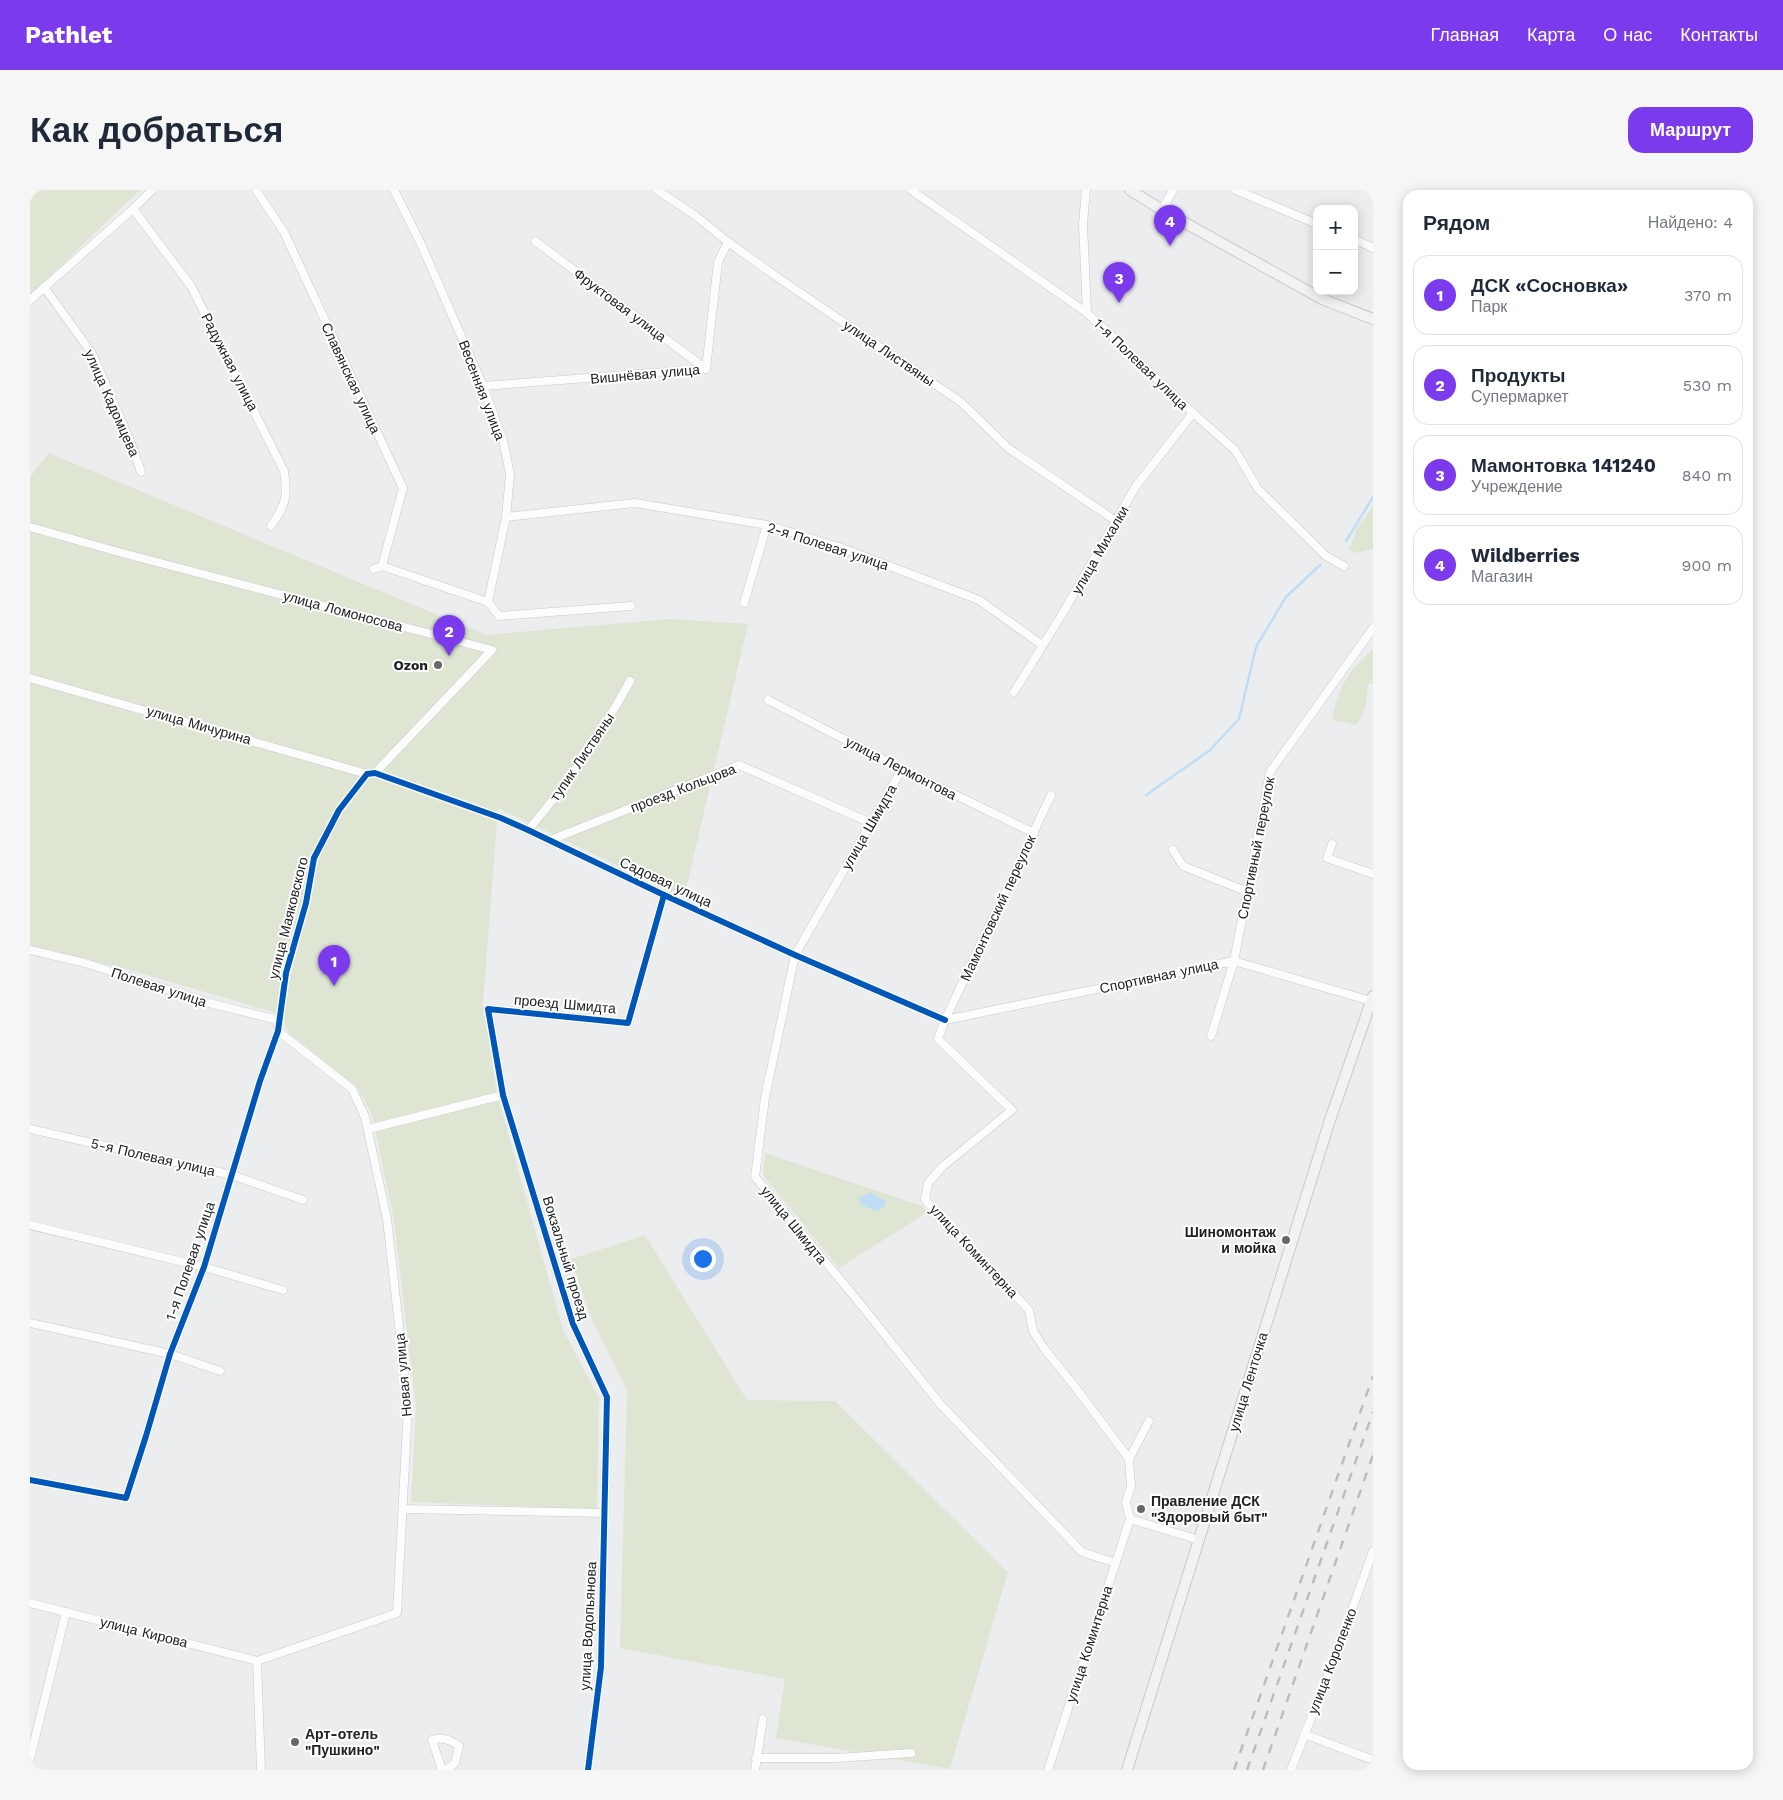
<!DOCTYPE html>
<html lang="ru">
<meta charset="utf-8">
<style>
:root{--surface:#fff;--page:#f6f6f7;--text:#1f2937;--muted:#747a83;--line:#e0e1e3;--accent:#7c3aed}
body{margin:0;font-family:"Work Sans",sans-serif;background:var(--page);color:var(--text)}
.controls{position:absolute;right:15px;top:15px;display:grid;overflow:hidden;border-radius:10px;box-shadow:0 2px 12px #0003}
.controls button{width:45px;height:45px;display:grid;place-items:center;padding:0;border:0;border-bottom:1px solid var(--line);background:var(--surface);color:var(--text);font:25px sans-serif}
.you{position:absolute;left:672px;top:1068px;width:18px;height:18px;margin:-12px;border:4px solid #fff;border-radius:50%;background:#1a73e8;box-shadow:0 0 0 8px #1a73e833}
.badge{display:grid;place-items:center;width:32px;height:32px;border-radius:50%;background:var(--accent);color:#fff;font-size:16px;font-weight:700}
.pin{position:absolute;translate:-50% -41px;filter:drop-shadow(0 1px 2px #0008)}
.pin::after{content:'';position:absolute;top:26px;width:18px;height:15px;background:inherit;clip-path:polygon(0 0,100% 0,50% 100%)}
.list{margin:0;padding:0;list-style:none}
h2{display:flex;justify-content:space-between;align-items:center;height:65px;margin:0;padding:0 20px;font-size:21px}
h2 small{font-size:16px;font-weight:400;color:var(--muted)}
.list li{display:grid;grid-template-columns:32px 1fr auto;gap:15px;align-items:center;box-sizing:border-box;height:80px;margin:0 10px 10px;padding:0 10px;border:1px solid var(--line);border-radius:15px}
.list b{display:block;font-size:19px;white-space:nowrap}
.list p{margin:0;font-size:16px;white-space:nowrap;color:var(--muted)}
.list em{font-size:16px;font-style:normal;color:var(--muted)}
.map{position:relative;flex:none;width:1343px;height:1580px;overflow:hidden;border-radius:15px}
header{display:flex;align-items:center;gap:30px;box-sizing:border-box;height:70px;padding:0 25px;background:var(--accent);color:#fff}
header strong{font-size:24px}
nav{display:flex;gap:28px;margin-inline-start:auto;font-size:18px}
.intro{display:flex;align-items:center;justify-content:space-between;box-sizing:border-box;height:120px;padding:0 30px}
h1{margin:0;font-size:35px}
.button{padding:12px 22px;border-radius:15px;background:var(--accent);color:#fff;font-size:18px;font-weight:700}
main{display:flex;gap:30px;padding:0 30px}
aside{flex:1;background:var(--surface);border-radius:15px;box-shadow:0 2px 12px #0003}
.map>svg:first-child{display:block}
.green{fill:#dee5d3}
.water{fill:#c1ddf5}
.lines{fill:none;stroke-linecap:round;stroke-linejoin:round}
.stream{stroke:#c1ddf5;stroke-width:2.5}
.street-casing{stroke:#c7c9ca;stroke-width:9}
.secondary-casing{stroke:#c7c9ca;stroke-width:12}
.street{stroke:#fcfcfd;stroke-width:8}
.secondary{stroke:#f4f1f2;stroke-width:10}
.rail{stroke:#bdbdbe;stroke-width:2.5;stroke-dasharray:9 9;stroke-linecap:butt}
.cycleway-casing{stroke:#fff;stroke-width:9}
.cycleway{stroke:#0057b8;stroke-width:6}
.poi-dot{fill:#67686a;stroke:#fff;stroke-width:2}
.labels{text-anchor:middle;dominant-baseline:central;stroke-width:4;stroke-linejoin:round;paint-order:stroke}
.street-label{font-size:14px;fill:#202123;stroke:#fff}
.poi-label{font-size:14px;font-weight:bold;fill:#202123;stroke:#fff;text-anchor:end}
</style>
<header>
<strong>Pathlet</strong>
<nav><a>Главная</a><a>Карта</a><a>О нас</a><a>Контакты</a></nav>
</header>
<div class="intro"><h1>Как добраться</h1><a class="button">Маршрут</a></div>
<main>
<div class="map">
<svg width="1343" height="1580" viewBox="0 0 1343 1580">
<rect width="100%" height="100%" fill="#ebedef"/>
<g class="green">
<polygon points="0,0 110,0 0,105"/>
<polygon points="19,263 456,445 640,429 718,434 654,708 468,618 453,814 467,904 533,1140 569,1208 567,1319 381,1312 386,1217 364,1030 342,925 327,897 259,843 250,824 93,778 0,756 0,287"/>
<polygon points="1343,316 1343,359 1326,363 1319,360 1327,337"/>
<path d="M1343,459V493L1338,494L1336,515L1328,533L1323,535C1317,530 1308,534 1302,529C1311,494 1316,483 1343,459Z"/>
<polygon points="735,963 892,1016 898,1022 809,1078 733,985"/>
<polygon points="615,1045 717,1210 805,1211 978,1382 920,1579 746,1548 755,1489 590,1458 597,1200 562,1130 541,1069"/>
</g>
<polygon class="water" points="840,1002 856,1011 854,1017 847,1021 831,1015 829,1008"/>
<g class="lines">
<g class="stream">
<polyline points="1316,351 1343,307"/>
<polyline points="1116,605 1179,561 1209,529 1226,457 1256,407 1290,375"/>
</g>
<g class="street-casing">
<g id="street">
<polyline points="226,0 254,42 373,298 352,376 344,379"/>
<polyline points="364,0 391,54 453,196 473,250 480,284 476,327 458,412"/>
<polyline points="627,0 666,26 698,52 747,87 931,212 978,258 1086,331"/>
<polyline points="881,0 1057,123 1163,223 1205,260 1228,299 1296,366 1314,376"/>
<polyline points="1056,0 1053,34 1057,123"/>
<polyline points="1206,0 1287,34"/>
<path d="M103,19L161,96L254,281C258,308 256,314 241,336"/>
<polyline points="1132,20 1143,0"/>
<polyline points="1324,49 1343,58"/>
<polyline points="505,51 676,179"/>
<polyline points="14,97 63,165 101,253 111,282"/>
<polyline points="0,110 103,19 122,0"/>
<polyline points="453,196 676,179 688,72 698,52"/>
<polyline points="476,327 605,313 737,335 809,357 949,410 1012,455"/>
<polyline points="0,337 96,364 462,460 345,583"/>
<polyline points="352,376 458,412"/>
<polyline points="458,412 469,426 601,416"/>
<polyline points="714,413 737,335"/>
<polyline points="0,488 337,584"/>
<polyline points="984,502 1031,426 1106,296 1163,223"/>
<polyline points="738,510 872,579 1004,643"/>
<polyline points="872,579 765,765 735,908 725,987 828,1111 911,1215 1052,1362 1086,1373"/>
<polyline points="1021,605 915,830 908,849 982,920 912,977 898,993 895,1010 999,1120 1003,1141 1013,1157 1046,1198 1099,1269"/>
<path d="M498,640C538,594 571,544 600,491"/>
<polyline points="518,651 709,575 841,633"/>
<polyline points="1302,654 1297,668 1343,684"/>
<polyline points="1143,660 1153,676 1218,702"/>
<polyline points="0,760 55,773 179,813 248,830 248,837"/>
<polyline points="915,830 1204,771 1341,811"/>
<polyline points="1181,846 1204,771 1240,582 1343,438"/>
<polyline points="0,939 202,985 273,1010"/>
<polyline points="338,939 473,905"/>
<polyline points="0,1035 174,1077 253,1100"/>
<polyline points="0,1133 140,1164 190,1181"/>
<polyline points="0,1290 96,1308 116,1246 140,1164 174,1077 230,891 248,841 256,783 276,713 284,668 309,620 337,584 345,583 471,628 498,640 634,705 765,765 915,830"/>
<polyline points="373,1319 575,1323"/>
<polyline points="1100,1329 1169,1350"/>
<polyline points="0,1413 227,1471"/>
<polyline points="227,1471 367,1423 378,1216 357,1029 335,927 322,899 248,841"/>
<polyline points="227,1471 231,1580"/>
<polyline points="1274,1544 1343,1570"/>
<polyline points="726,1568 807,1568 881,1563"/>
<polyline points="0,1569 36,1422"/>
<path d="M412,1580L402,1550C412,1546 420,1550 429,1556L425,1573L416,1580"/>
<polyline points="558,1580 571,1477 577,1207 543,1134 473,905 458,819 598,833 634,705"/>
<polyline points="725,1580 733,1529"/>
<polyline points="1018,1580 1100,1329 1096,1312 1101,1296 1099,1269 1119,1231"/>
<polyline points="1261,1580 1309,1456 1343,1361"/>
</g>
</g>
<g class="secondary-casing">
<g id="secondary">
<polyline points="1100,0 1132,20 1292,109 1343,129"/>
<polyline points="1097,1580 1300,930 1343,806"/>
</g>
</g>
<use href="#street" class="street"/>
<use href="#secondary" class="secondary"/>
<g class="rail">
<polyline points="1204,1580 1343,1186"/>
<polyline points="1217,1580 1343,1222"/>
<polyline points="1233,1580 1343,1265"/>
</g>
<g class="cycleway-casing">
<g id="cycleway">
<polyline points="0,1290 96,1308 116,1246 140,1164 174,1077 230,891 248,841 256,783 276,713 284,668 309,620 337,584 345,583 471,628 498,640 634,705 765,765 915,830"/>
<polyline points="558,1580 571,1477 577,1207 543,1134 473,905 458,819 598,833 634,705"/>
</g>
</g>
<use href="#cycleway" class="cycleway"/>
</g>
<g class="poi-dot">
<circle cx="408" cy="475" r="5"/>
<circle cx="1256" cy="1050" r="5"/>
<circle cx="1111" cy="1319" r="5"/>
<circle cx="265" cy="1552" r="5"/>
</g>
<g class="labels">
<g class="street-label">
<text transform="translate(590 115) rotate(37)">Фруктовая улица</text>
<text transform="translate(859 163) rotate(34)">улица Листвяны</text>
<text transform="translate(200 172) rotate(63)">Радужная улица</text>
<text transform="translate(1111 174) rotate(44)">1-я Полевая улица</text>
<text transform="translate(615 184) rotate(-5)">Вишнёвая улица</text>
<text transform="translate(321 188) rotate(65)">Славянская улица</text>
<text transform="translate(452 200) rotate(69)">Весенняя улица</text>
<text transform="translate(82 213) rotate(66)">улица Кадомцева</text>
<text transform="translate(798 356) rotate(18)">2-я Полевая улица</text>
<text transform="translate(1070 360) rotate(-60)">улица Михалки</text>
<text transform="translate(313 421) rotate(15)">улица Ломоносова</text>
<text transform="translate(169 535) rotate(16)">улица Мичурина</text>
<text transform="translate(552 567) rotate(-56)">тупик Листвяны</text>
<text transform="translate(871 578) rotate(27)">улица Лермонтова</text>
<text transform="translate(653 598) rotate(-21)">проезд Кольцова</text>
<text transform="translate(839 637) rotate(-60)">улица Шмидта</text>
<text transform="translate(1226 658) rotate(-79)">Спортивный переулок</text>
<text transform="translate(636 692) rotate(25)">Садовая улица</text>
<text transform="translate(968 718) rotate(-65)">Мамонтовский переулок</text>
<text transform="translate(258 728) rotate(-76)">улица Маяковского</text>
<text transform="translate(1129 786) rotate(-12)">Спортивная улица</text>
<text transform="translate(129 797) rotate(18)">Полевая улица</text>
<text transform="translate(535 814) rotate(5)">проезд Шмидта</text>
<text transform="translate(123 967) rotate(13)">5-я Полевая улица</text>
<text transform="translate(764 1035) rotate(51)">улица Шмидта</text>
<text transform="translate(944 1061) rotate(47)">улица Коминтерна</text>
<text transform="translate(536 1068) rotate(73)">Вокзальный проезд</text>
<text transform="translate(160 1071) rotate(-71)">1-я Полевая улица</text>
<text transform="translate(373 1185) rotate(-95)">Новая улица</text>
<text transform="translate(1218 1192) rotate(-73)">улица Ленточка</text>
<text transform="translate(558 1436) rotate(-87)">улица Водопьянова</text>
<text transform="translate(114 1442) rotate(14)">улица Кирова</text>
<text transform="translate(1059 1454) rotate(-72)">улица Коминтерна</text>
<text transform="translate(1302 1471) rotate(-69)">улица Короленко</text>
</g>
<g class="poi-label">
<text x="398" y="475">Ozon</text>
<text x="1246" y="1042">Шиномонтаж<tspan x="1246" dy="16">и мойка</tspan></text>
<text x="1121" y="1311" text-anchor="start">Правление ДСК<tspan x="1121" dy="16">"Здоровый быт"</tspan></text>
<text x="275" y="1544" text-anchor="start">Арт-отель<tspan x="275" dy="16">"Пушкино"</tspan></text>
</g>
</g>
</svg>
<div class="controls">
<button>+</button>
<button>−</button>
</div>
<div class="you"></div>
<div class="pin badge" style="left:304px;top:796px">1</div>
<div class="pin badge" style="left:419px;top:466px">2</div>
<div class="pin badge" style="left:1089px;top:113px">3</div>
<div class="pin badge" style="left:1140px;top:56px">4</div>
</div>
<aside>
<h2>Рядом<small>Найдено: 4</small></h2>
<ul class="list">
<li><span class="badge">1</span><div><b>ДСК «Сосновка»</b><p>Парк</p></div><em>370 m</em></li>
<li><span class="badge">2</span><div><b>Продукты</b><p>Супермаркет</p></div><em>530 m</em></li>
<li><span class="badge">3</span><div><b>Мамонтовка 141240</b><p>Учреждение</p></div><em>840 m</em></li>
<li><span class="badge">4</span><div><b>Wildberries</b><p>Магазин</p></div><em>900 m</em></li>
</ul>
</aside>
</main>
